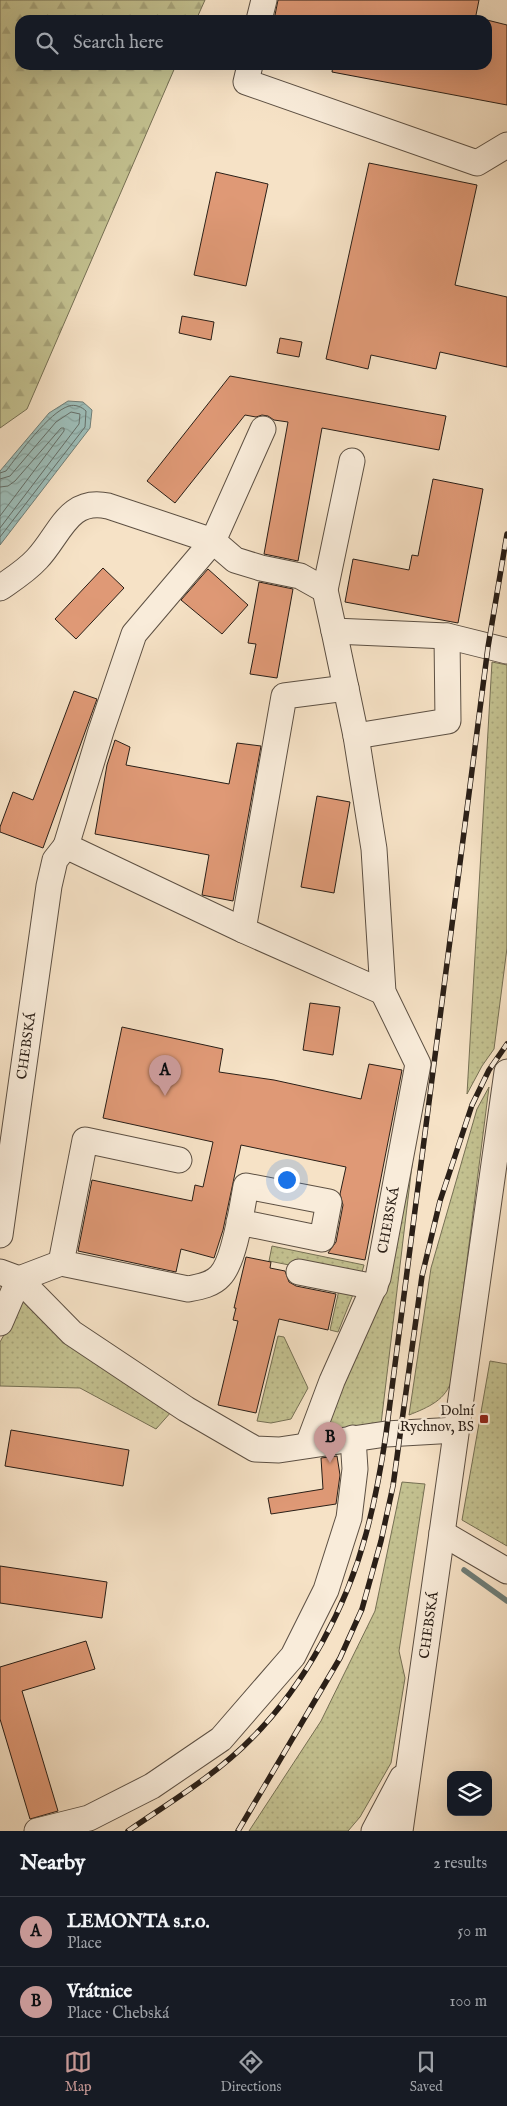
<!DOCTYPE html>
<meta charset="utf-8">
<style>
:root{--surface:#171b24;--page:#242831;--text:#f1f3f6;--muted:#9ea1a6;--line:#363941;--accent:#c59692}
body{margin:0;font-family:"IM FELL English",serif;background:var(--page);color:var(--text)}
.controls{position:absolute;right:15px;bottom:15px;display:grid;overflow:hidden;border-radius:10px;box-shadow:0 5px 20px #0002}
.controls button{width:45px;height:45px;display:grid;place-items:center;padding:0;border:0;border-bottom:1px solid var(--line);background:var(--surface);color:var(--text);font:25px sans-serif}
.you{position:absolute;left:286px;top:1179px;width:18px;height:18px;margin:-12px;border:4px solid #fff;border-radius:50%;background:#1a73e8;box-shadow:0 0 0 8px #1a73e833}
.badge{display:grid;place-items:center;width:32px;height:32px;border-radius:50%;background:var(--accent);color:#111;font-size:16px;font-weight:700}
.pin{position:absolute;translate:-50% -41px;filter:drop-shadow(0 1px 2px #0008)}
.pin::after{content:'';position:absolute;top:26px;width:18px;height:15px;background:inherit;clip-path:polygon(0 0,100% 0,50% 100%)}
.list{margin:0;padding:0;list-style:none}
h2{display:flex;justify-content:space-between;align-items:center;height:65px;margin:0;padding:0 20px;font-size:21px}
h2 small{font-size:16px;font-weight:400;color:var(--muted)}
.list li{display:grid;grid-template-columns:32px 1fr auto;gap:15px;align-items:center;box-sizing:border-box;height:70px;padding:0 20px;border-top:1px solid var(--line)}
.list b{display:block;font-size:19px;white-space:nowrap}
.list p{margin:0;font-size:16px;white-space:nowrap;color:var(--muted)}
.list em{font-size:16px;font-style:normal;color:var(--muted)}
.icon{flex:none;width:28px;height:28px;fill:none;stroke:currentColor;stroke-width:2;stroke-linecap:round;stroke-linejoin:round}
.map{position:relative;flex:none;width:507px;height:1831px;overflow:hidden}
.search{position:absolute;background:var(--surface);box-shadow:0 5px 20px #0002;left:15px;right:15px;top:15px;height:55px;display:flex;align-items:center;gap:12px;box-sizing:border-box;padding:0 18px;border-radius:15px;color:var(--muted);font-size:19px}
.sheet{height:205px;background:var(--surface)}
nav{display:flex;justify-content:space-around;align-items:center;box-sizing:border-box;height:70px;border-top:1px solid var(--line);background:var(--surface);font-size:14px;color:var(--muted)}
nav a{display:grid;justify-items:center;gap:2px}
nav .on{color:var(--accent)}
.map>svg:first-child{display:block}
.grass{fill:url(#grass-dots);stroke:#767054}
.forest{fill:url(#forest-firs);stroke:#767054}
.water{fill:url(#water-waves);stroke:#6f7e78}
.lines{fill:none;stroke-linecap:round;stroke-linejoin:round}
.shore{stroke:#646e68;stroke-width:1}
.stream{stroke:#6f7e78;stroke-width:5.5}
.building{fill:#df9976;stroke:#2a1f17}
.minor-casing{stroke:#5d5043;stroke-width:27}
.minor{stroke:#f9ecda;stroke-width:25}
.rail-casing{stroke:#2a1f17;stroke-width:5.5}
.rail{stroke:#f9ecda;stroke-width:4;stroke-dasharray:11;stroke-linecap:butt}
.poi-dot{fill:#8f2418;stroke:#f9ecda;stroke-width:2}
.labels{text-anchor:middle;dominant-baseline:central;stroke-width:5;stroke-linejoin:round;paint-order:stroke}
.street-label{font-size:14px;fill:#2a1f17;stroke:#f9ecda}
.poi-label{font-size:14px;fill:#2a1f17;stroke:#f9ecda;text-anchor:end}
</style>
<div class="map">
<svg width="507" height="1831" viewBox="0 0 507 1831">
<defs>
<pattern id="grass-dots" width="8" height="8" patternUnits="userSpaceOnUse" patternTransform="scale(1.25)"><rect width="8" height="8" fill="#c3c190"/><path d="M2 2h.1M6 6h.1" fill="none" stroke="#a8a57b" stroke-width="1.8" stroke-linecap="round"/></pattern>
<pattern id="forest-firs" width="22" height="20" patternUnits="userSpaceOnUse" patternTransform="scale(1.25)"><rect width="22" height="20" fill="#c3c190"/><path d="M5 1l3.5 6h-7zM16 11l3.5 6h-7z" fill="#a8a57b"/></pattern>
<pattern id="water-waves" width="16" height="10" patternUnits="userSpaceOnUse" patternTransform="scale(1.25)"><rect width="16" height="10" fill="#9dbdb8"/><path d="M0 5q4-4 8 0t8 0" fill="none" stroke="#87a29d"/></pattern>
</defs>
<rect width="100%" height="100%" fill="#f6e2c6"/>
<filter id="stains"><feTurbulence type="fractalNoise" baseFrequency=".004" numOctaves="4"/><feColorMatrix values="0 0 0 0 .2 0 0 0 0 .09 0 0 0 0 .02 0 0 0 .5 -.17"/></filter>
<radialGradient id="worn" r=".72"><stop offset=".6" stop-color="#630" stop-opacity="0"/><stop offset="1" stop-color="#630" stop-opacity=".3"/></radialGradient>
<g class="grass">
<polygon points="492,662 507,665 507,948 494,1049 482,1066 467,1094"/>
<polygon points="422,1082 381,1424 324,1432"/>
<path d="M489,1087L452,1379C446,1400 429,1407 409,1415L431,1268L477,1109Z"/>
<polygon points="272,1246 364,1265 360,1279 269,1261"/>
<polygon points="339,1290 354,1292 338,1332 330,1330"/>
<polygon points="26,1296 172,1411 156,1429 80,1388 0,1386 0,1342"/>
<polygon points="278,1336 284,1337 308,1388 291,1419 271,1423 257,1421"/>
<polygon points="490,1361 507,1364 507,1546 462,1520"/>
<polygon points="402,1482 425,1484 399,1651 405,1678 391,1763 360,1817 348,1831 249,1831 321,1721 375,1611"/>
</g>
<polygon class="forest" points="0,0 205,0 196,20 20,20 20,65 176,65 27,409 0,428"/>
<polygon class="water" points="68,401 83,402 92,410 90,428 0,545 0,471 49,413"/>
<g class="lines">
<g class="shore">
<path d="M0,473L6,471C19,454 49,412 69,406C75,404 82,407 86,411L85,427L0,537"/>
<polyline points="0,479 10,476 56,422 71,412 80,414 79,424 0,528"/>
<polyline points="0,487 8,486 15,481 61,428 64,428 64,431 0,516"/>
</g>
<polyline class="stream" points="464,1570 507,1601"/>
</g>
<g class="building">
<polygon points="278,0 479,0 475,20 274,20"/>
<polygon points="487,20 507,25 507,105 332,72 333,65 487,65"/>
<polygon points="369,163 477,185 455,285 507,297 507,367 440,352 436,369 371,355 368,369 326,359"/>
<polygon points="216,172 268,184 246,286 194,275"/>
<polygon points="182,316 214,322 211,340 179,333"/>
<polygon points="280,338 302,342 299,357 277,353"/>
<polygon points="230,376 446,416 439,450 322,428 298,561 264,554 288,422 274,420 268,416 262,415 256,417 245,415 175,503 147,481"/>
<polygon points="433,479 483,489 458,623 345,602 353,559 409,570 412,555 418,556"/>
<polygon points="103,568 124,588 76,639 55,619"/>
<polygon points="208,569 248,605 222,634 181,600"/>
<polygon points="259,582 293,589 277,678 250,674 256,644 248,643"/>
<polygon points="74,691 97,699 43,848 0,832 0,827 13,792 33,800"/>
<polygon points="115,740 130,747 126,765 229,784 237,743 261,746 233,901 202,895 209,855 95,834 107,765"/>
<polygon points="317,796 350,802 334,893 301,887"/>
<polygon points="310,1003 340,1007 333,1055 303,1050"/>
<polygon points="122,1027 223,1049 219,1072 274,1080 361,1099 369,1064 402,1070 365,1260 328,1253 336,1242 343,1205 340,1194 346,1167 241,1145 223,1230 214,1258 181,1249 176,1272 78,1251 92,1180 192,1201 195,1185 203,1187 213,1142 103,1118"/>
<polygon points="246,1257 271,1262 270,1268 285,1271 289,1282 296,1286 336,1294 328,1330 279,1319 256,1413 218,1405 238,1321 233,1320 236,1308 234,1308"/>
<polygon points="11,1430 129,1450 123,1486 5,1466"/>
<polygon points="337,1456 340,1475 336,1504 271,1514 268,1498 323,1489 321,1458"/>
<polygon points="0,1566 107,1582 102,1618 0,1603"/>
<polygon points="86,1641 95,1669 22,1691 58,1811 30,1819 0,1719 0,1667"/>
</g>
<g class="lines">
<g class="minor-casing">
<g id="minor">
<polyline points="259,20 264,0"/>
<polyline points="250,65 246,82 477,163 507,145"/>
<polyline points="263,429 213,541 235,560 261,568 300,576 325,590"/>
<polyline points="352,461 325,590 334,631 447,636 507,651"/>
<path d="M0,588C13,579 26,571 37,559C60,535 68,497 108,506L213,541L134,634L101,731L66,846"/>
<polyline points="346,688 284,696 243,930 383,992"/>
<polyline points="356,736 448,721 447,636"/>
<path id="s1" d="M0,1235L49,886L55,860L66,846L243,930"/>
<path d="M61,1263L188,1289C199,1287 212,1285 220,1276C235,1261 242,1207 246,1186L329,1202L322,1239L239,1222"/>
<polyline points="0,1272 19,1279 72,1333 186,1409 255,1449 279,1450 386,1434 456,1430"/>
<polyline points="299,1272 375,1287"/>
<polyline points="0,1323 19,1279 61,1263 85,1140 179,1160"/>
<path id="s2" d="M308,1445L332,1381L378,1278L418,1064L383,992L374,849L356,736L334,631"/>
<polyline points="442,1533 507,1571"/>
<polyline points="37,1831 89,1818 152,1786 221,1739 293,1656 326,1590 349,1518 355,1469 353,1438"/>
<polyline points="374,1831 402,1778"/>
<path id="s3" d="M400,1831L507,1072"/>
</g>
</g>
<use href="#minor" class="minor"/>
<g class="rail-casing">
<g id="rail">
<path d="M128,1831C170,1802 216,1775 252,1738C305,1685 347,1606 366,1534C375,1501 381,1468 386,1434L488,647L507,534"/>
<polyline points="238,1831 340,1658 362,1609 381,1541 393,1486 422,1276 440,1201 472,1105 489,1070 507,1044"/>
</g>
</g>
<use href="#rail" class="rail"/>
</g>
<rect class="poi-dot" x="479" y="1414" width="10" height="10" rx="2.5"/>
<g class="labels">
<g class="street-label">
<text stroke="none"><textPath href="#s1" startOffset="191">CHEBSKÁ</textPath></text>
<text stroke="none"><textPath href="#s2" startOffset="240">CHEBSKÁ</textPath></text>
<text stroke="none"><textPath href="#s3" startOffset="208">CHEBSKÁ</textPath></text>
</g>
<g class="poi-label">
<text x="474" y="1411">Dolní<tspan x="474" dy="16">Rychnov, BS</tspan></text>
</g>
</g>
<rect width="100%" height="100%" filter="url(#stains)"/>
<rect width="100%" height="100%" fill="url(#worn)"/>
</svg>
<div class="controls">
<button><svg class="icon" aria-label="layers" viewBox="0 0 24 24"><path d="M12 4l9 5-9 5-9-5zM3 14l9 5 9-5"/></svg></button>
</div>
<div class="you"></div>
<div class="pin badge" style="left:165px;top:1096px">A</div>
<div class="pin badge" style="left:330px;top:1463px">B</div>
<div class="search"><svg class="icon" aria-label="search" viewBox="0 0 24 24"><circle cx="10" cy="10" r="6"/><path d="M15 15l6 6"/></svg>Search here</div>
</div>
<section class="sheet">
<h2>Nearby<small>2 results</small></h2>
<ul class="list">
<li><span class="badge">A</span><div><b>LEMONTA s.r.o.</b><p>Place</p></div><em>50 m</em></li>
<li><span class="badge">B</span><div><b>Vrátnice</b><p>Place · Chebská</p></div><em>100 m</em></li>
</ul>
</section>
<nav>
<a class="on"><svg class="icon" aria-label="map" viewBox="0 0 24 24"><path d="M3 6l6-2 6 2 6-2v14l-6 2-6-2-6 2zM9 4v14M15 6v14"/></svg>Map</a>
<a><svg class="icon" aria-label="directions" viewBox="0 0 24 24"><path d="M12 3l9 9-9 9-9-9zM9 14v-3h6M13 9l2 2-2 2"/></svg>Directions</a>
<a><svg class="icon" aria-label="saved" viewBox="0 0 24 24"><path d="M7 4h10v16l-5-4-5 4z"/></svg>Saved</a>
</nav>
